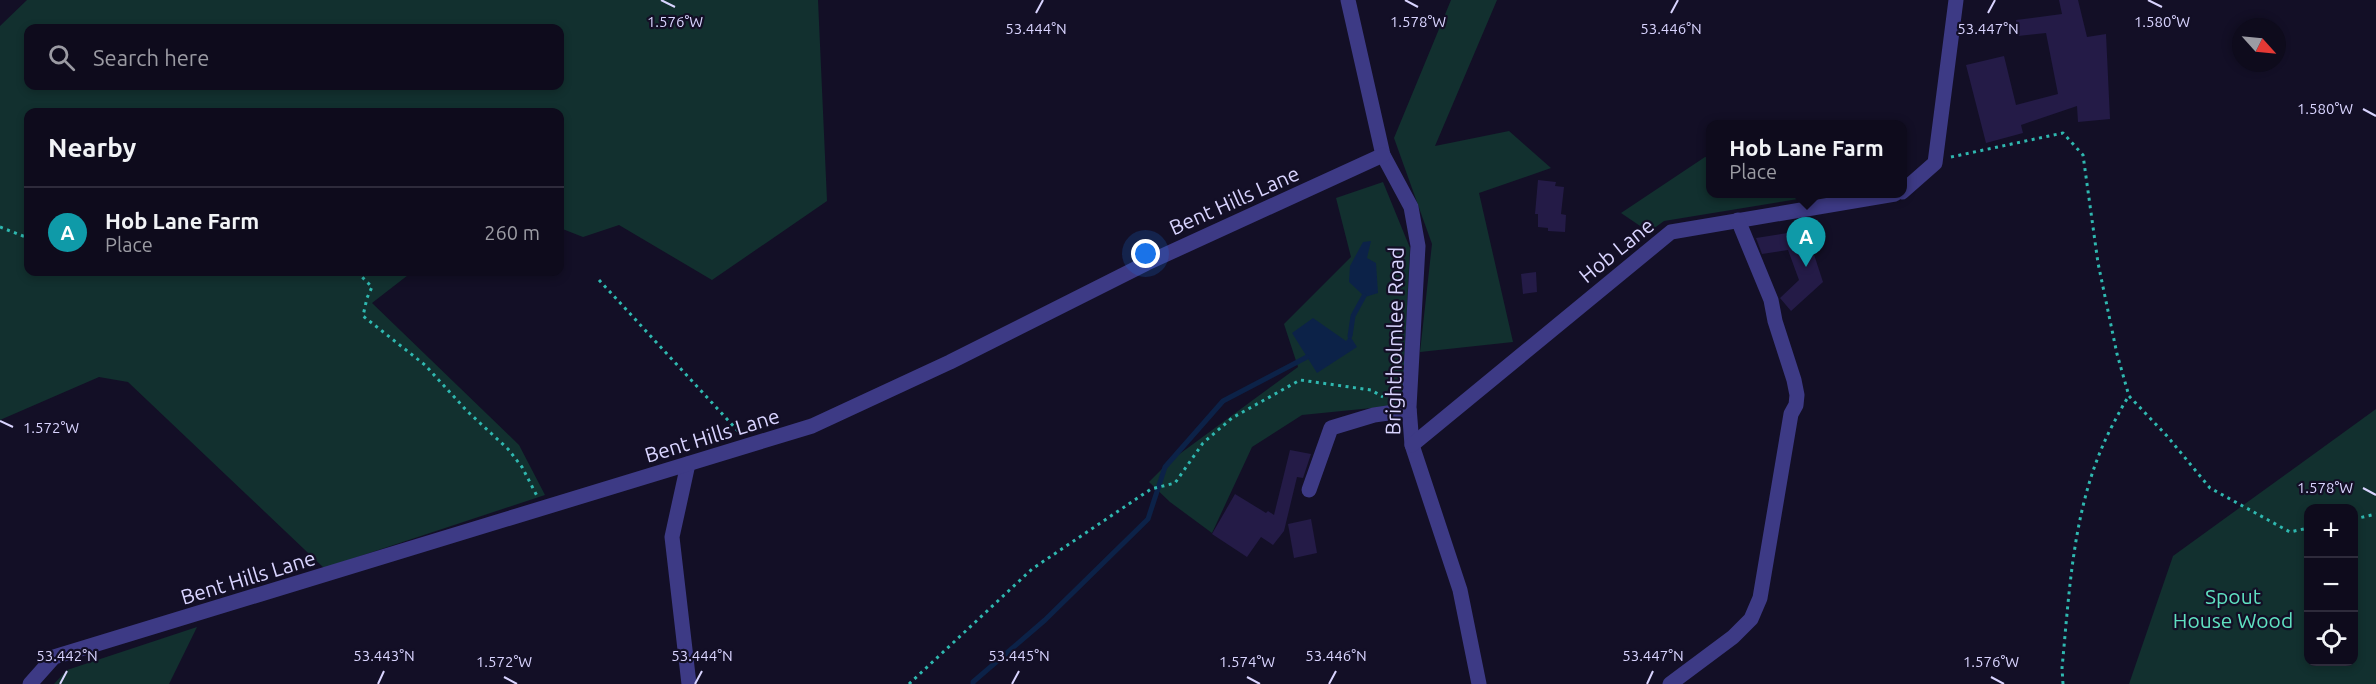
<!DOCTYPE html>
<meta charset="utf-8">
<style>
:root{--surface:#0e0b1c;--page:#171425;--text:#f1f3f6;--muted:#9b9ba3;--line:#2e2b3b;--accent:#00e5ff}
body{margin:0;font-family:Ubuntu,sans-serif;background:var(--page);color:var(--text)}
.controls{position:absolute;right:18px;bottom:18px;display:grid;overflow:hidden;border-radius:12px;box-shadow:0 3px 9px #0003}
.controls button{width:54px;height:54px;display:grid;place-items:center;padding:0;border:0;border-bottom:2px solid var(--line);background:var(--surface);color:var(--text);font:30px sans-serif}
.compass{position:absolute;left:2232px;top:18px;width:54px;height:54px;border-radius:50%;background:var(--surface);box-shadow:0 3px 9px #0003;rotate:117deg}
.you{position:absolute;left:1146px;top:254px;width:21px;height:21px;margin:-15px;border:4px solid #fff;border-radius:50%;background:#1a73e8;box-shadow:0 0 0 9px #1a73e833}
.badge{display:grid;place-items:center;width:39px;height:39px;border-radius:50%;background:var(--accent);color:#fff;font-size:20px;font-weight:700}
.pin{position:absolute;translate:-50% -50px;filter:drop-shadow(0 2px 3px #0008)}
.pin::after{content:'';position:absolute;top:32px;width:21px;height:18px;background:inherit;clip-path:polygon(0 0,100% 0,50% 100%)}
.popup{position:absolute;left:1706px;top:120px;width:201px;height:78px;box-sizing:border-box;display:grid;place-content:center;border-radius:12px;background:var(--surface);filter:drop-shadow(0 2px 4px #0005);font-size:20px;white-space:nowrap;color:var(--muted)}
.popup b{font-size:22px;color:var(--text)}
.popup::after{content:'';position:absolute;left:50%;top:100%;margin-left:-12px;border:12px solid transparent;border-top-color:var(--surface)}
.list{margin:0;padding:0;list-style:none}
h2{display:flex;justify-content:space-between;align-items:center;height:78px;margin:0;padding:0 24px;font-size:26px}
h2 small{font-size:20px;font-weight:400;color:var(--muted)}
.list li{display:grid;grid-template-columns:39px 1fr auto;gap:18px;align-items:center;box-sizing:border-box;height:90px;padding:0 24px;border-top:2px solid var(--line)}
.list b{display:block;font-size:22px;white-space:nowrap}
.list p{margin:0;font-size:20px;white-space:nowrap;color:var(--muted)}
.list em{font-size:20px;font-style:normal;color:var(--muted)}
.icon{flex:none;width:33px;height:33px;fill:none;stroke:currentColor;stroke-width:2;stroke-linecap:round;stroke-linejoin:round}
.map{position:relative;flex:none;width:2376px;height:684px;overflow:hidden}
.search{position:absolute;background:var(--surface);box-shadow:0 3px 9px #0003;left:24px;top:24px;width:540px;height:66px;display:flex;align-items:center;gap:15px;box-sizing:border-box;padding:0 21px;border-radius:12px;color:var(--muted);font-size:22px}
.panel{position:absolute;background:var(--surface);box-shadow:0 3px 9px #0003;left:24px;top:108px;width:540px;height:168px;border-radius:12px}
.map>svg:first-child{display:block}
.green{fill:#12302f;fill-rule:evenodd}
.water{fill:#0c2248}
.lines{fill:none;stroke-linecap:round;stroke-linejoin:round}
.stream{stroke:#0c2248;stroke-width:5}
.building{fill:#241b47}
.path{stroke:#2fb8b0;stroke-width:3;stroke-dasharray:3 4.5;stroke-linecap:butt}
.minor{stroke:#3d3a85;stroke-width:15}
.ticks{fill:none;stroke:#d9d4ff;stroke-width:2}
.labels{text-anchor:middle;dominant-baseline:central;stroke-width:4.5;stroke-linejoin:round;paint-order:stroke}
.street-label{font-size:21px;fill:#d9d4ff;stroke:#130f26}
.park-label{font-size:21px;fill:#5fe0c0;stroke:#130f26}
.ticks-label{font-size:15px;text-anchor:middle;fill:#d9d4ff;stroke:#130f26;stroke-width:4.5;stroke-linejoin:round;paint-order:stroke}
</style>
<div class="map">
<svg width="2376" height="684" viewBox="0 0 2376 684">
<rect width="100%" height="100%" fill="#130f26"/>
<g class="green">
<path d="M27,0H818L827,201L712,280L619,225L583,237L560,228V112H28V272H412L372,303L519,445L545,495L324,568L128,382L99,377L0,420V26ZM28,28H560V86H28Z"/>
<polygon points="1451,0 1497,0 1435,146 1509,131 1551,168 1479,193 1513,342 1420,352 1432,244 1394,138"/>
<polygon points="1705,157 1710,158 1710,194 1829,194 1664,221 1649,232 1621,213"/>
<polygon points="1383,182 1410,248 1402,405 1302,415 1252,447 1212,533 1170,502 1149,482 1170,461 1298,367 1284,324 1351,257 1336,198"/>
<path d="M2376,409V684H2129L2173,556ZM2354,508V662H2308V508Z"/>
<polygon points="197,627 169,684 54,684 67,670"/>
</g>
<g class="water">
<polygon points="1371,241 1367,258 1376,263 1378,293 1365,297 1349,282 1350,266 1363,242"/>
<polygon points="1313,318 1346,341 1350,336 1357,347 1317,373 1292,333"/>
</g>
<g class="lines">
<g class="stream">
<polyline points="1350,336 1353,316 1364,296"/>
<polyline points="973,684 973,682 1045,620 1148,519 1165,467 1223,401 1307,357"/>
</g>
</g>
<g class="building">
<polygon points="2059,0 2078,0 2087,37 2106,34 2110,119 2078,122 2077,106 2021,125 2023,133 1986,143 1966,65 2004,56 2016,105 2058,94 2046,33 2018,36 2016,20 2062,14"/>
<polygon points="1538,180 1556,182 1555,186 1564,187 1561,214 1566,215 1565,232 1548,231 1548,228 1538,227 1538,214 1535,214"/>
<polygon points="1806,230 1823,282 1791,311 1780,298 1799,280 1788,250 1762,254 1756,238"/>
<polygon points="1536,272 1537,292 1523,294 1521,274"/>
<polygon points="1290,450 1311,454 1303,478 1297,477 1284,531 1273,545 1261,537 1247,557 1212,534 1235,494 1266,513 1268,511 1274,515"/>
<polygon points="1311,519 1317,553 1294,558 1288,524"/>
</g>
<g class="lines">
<g class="path">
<polyline points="1951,157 2063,133 2083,155 2098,263 2117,354 2129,396 2167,436 2210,488 2290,532 2308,528"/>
<polyline points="0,227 23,236 28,236"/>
<polyline points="357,272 372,287 367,298 363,316 425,365 467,411 508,449 522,467 537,496"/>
<polyline points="599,280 738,431"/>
<polyline points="2354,519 2376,514"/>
<polyline points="909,684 1032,569 1151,489 1175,483 1203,443 1232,418 1300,380 1371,390 1383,397"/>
<path d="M2063,684L2062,668C2070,586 2073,503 2111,428C2117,417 2122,406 2129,396"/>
</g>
<g class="minor">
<polyline points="1348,0 1383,155 1411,207 1418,246 1409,407 1412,445 1460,590 1479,684"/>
<polyline points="1902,192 1935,163 1956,0"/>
<polyline points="1412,445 1671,232 1895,194"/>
<polyline points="688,464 672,537 689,684"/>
<polyline points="1309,490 1331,428 1374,415 1409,410"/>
<polyline points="30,684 54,657 812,426 950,362 1147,263 1383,155"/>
<polyline points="1670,684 1733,637 1751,619 1760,598 1791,414 1796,405 1797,395 1794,380 1775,321 1771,300 1738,220"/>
</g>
</g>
<path class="ticks" d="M661,0L675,7M1405,0L1418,7M2148,0L2162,7M1036,13L1043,0M1671,13L1678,0M1988,13L1995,0M2363,109L2376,116M0,421L13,427M2363,488L2376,495M504,677L517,684M1247,677L1260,684M1991,677L2004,684M60,684L67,671M378,684L384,671M695,684L702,671M1012,684L1019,671M1329,684L1336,671M1647,684L1653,671"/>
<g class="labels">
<g class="street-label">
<text transform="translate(1234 200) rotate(-24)">Bent Hills Lane</text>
<text transform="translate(1616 250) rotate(-39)">Hob Lane</text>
<text transform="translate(1394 341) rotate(-89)">Brightholmlee Road</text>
<text transform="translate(712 435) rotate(-17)">Bent Hills Lane</text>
<text transform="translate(248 577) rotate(-17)">Bent Hills Lane</text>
</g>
<g class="park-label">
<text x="2233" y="596">Spout<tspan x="2233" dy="24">House Wood</tspan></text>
</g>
</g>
<g class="ticks-label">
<text x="675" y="27">1.576°W</text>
<text x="1418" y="27">1.578°W</text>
<text x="2162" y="27">1.580°W</text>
<text x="1036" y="34">53.444°N</text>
<text x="1671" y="34">53.446°N</text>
<text x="1988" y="34">53.447°N</text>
<text x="2325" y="114">1.580°W</text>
<text x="51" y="433">1.572°W</text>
<text x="2325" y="493">1.578°W</text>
<text x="67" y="661">53.442°N</text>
<text x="384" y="661">53.443°N</text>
<text x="702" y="661">53.444°N</text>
<text x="1019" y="661">53.445°N</text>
<text x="1336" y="661">53.446°N</text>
<text x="1653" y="661">53.447°N</text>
<text x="504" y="667">1.572°W</text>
<text x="1247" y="667">1.574°W</text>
<text x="1991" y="667">1.576°W</text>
</g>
</svg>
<div class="controls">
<button>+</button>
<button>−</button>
<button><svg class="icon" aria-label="locate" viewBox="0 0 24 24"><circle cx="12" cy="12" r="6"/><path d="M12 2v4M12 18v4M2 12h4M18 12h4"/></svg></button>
</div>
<svg class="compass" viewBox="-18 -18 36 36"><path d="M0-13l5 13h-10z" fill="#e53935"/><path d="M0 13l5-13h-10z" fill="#9b9ba3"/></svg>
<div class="you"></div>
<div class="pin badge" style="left:1806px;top:267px;background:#0f9aa8">A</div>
<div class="popup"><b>Hob Lane Farm</b>Place</div>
<div class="search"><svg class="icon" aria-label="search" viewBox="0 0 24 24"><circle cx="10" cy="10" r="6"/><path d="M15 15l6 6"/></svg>Search here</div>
<section class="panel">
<h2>Nearby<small></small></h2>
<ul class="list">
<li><span class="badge" style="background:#0f9aa8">A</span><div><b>Hob Lane Farm</b><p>Place</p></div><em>260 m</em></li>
</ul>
</section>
</div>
